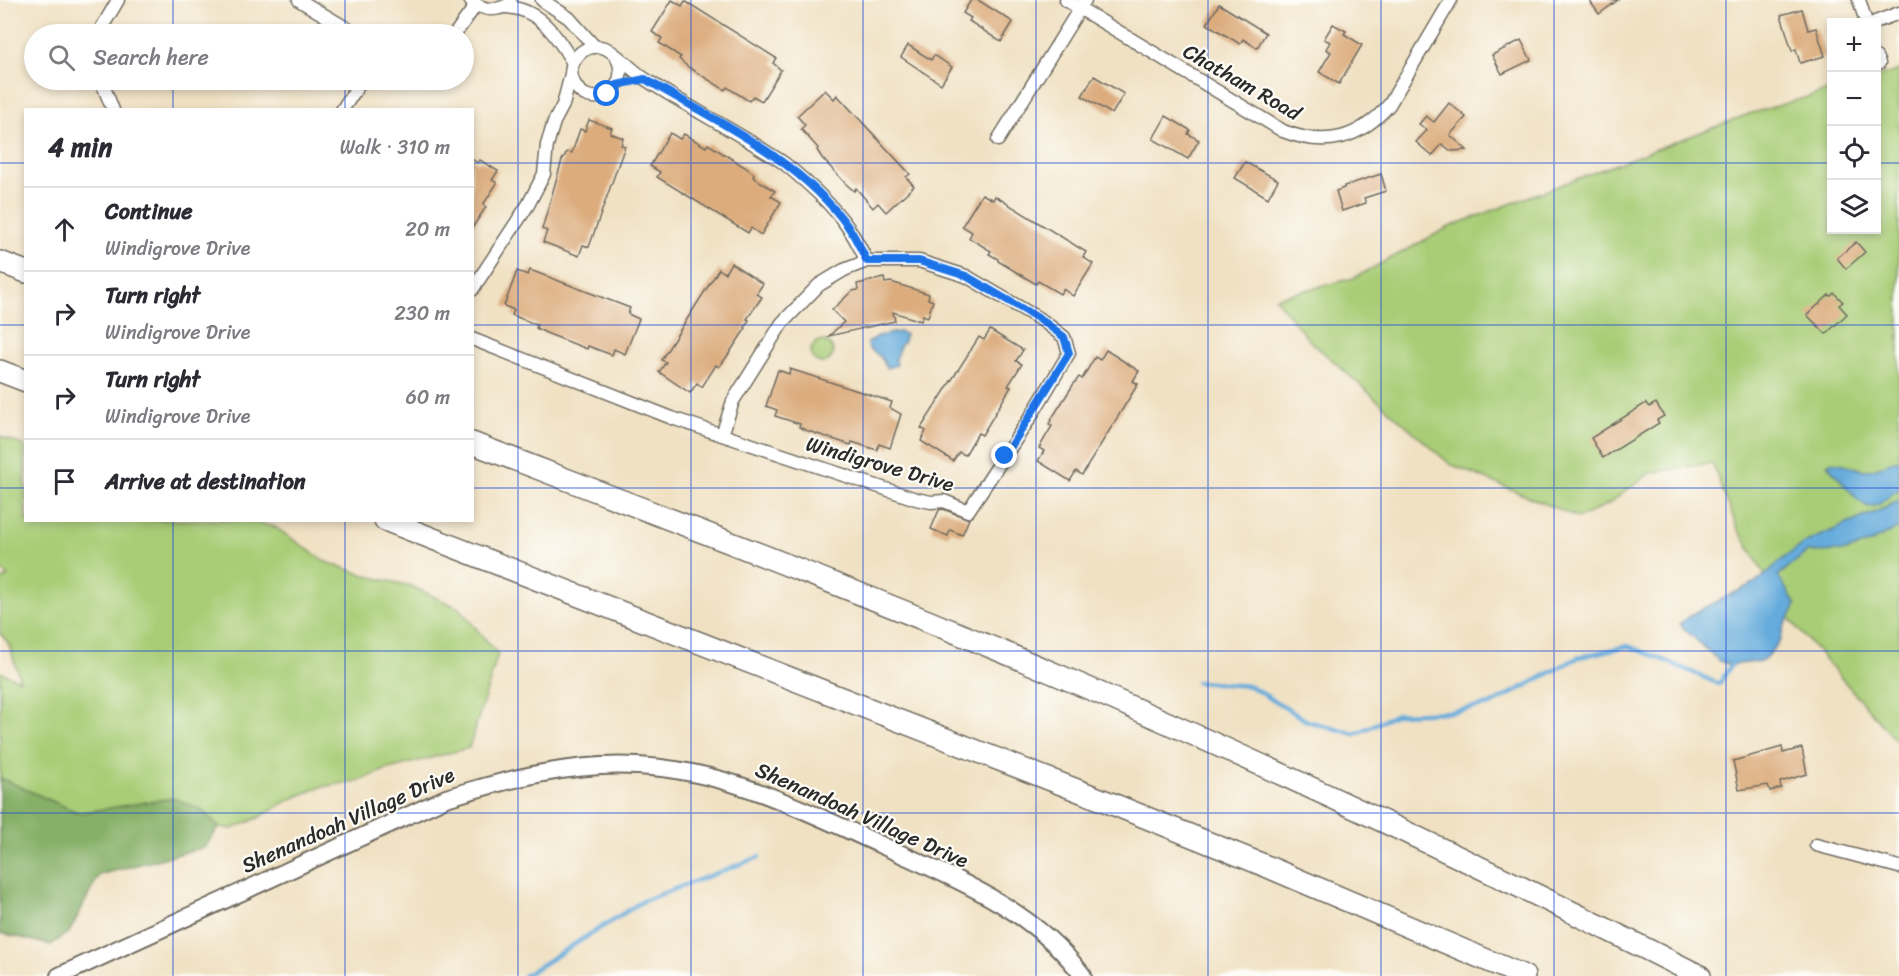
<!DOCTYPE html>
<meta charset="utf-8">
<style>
:root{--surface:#fff;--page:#f2f2f3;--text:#2b2b33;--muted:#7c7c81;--line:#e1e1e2}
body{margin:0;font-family:Sriracha,sans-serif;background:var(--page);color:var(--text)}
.controls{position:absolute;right:18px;top:18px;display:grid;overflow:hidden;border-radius:0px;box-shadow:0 3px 9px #0003}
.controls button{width:54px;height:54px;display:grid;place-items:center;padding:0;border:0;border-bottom:2px solid var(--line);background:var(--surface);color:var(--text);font:30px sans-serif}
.stop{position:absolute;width:18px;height:18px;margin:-14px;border:4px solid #1a73e8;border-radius:50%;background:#fff}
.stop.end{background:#1a73e8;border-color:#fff;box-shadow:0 2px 6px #0008}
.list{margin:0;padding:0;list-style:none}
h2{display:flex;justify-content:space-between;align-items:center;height:78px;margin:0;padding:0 24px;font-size:26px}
h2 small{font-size:20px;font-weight:400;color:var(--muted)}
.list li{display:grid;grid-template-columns:39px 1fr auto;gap:18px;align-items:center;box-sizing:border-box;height:84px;padding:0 24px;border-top:2px solid var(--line)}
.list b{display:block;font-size:22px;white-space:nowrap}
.list p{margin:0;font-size:20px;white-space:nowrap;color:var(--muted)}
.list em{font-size:20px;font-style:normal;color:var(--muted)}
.icon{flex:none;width:33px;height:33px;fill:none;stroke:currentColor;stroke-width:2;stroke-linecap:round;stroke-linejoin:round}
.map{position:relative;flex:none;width:1899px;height:976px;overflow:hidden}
.search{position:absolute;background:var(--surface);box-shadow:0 3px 9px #0003;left:24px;top:24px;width:450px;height:66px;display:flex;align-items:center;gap:15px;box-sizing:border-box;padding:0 21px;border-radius:33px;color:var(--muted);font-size:22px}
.panel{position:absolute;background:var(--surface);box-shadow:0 3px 9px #0003;left:24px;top:108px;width:450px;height:414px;border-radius:0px}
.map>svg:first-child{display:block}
.green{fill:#a9cd77;stroke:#6a7c51;stroke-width:1.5}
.forest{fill:#86b068;stroke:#586e4a;stroke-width:1.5}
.water{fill:#65abdb;stroke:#486b83;stroke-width:1.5}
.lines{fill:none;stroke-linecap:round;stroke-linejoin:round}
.stream{stroke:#65abdb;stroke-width:4.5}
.building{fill:#dcac7d}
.street-casing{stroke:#706b60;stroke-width:15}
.secondary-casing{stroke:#706b60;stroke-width:20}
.highway-casing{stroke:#706b60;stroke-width:24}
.street{stroke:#fff;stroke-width:12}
.secondary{stroke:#fff;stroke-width:16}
.highway{stroke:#fff;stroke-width:21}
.route{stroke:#1a73e8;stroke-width:8}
.grid{fill:none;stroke:#1d4ed8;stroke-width:1.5;stroke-opacity:0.55}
.labels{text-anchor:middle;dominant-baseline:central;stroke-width:4.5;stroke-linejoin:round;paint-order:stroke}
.street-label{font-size:21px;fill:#2b2b2b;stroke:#fdfcf7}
</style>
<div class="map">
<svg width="1899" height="976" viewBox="0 0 1899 976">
<rect width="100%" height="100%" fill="#fdfcf7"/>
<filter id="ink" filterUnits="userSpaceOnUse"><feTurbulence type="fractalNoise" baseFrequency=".0167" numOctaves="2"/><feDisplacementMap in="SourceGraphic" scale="12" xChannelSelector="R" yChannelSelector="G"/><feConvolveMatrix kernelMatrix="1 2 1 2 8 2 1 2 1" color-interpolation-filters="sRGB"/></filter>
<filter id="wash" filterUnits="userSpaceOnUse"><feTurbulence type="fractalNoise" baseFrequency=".008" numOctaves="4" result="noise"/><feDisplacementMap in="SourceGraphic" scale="24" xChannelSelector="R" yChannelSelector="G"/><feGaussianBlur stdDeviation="1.35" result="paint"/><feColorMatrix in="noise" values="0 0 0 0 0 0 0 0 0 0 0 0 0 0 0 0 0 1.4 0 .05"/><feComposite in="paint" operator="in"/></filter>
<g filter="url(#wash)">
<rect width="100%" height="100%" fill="#f0e1c3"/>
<g class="green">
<polygon points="1899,70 1899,744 1792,622 1737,527 1712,463 1650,473 1608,504 1579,518 1450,464 1308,339 1275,298 1354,278 1449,227 1749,114 1831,90 1832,230 1876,230 1877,77"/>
<circle cx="822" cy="352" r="11"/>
<polygon points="0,436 25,446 26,520 247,520 275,527 326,562 371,577 411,586 459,608 498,654 469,748 385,770 358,781 320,787 289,800 260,817 232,829 219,827 200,809 173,798 79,813 0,778 0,672 20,680 9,644 0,633 0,582 8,576 0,569"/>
</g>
<polygon class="forest" points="0,778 79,813 173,798 200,809 219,827 205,847 99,875 70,931 51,945 0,933"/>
<g class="water">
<path d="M899,332L905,334L904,342L901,344L895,359L897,365L886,368C884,358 877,353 869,349L867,343L878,336Z"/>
<path d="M1899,460V489L1878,505L1868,507L1858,500L1827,464C1841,459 1852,469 1866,470C1879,470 1888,461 1899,460Z"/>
<polygon points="1899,500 1899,528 1867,544 1846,551 1807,552 1778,576 1796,605 1784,627 1780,641 1763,661 1731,665 1719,661 1679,624 1696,612 1758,581 1786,556 1808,541 1887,507"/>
</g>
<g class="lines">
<g class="stream">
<polyline points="1197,682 1250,686 1307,721 1355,734 1397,714 1449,712 1490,705 1579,657 1628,646 1664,660 1719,684 1731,665"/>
<polyline points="524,976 643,901 759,857"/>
</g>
</g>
<g id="blocks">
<g class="building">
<polygon points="672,0 682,6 685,1 776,58 773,63 781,70 762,101 753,96 749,101 727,87 725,90 688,67 679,59 681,57 659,43 662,38 652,32"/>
<polygon points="971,0 978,0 1013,22 1001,42 969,21 971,18 963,13"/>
<polygon points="1589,0 1618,0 1599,14"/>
<polygon points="1219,4 1266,33 1257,48 1243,39 1240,44 1207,24"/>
<polygon points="1802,9 1808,30 1816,28 1825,56 1800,63 1796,49 1792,51 1781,15"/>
<polygon points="1333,24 1346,31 1344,34 1362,45 1339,84 1319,72 1331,52 1326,49 1330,42 1324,39"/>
<polygon points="1521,40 1531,60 1502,74 1492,55"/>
<polygon points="908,45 931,60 934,55 952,67 941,84 901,57"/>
<polygon points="1094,76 1124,94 1112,114 1082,96"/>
<polygon points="825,90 834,99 837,95 910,174 906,177 914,186 886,212 878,203 873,208 856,188 854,191 846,184 822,158 817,150 818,148 801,129 805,125 797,116"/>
<polygon points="1449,103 1466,117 1450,135 1467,150 1451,151 1442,144 1432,156 1416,142 1427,130 1419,124 1426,116 1434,122"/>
<polygon points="1166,116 1190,130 1188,134 1199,140 1188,159 1153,139"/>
<polygon points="589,120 612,128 610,133 623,138 621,145 625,146 589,247 583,245 579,256 543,242 547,231 542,229 562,160 567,152 572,153 580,129 585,131"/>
<polygon points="670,133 680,139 684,134 706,147 708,144 745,167 754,174 753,177 775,191 771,196 781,202 761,235 751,228 748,233 657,177 660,172 650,166"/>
<polygon points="472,159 478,163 480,160 498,171 492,180 497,183 483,205 486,207 472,228"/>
<polygon points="1245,162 1278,180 1268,198 1235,178"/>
<polygon points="1381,174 1386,191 1364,198 1366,203 1342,211 1336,191 1344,188 1344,186"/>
<polygon points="982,194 993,200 995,196 1086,252 1083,257 1093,264 1073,296 1063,289 1060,294 1038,281 1036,284 998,261 998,259 989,254 991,251 969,238 972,232 962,226"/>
<polygon points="1856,242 1865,252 1846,269 1837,258"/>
<polygon points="731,263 763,284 756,294 762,297 747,319 749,320 745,327 746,328 726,358 719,367 716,365 702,387 697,383 690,393 659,372 666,362 661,360 719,269 725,273"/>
<polygon points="530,270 630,308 628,314 639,319 625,354 614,349 612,355 588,346 587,349 546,333 536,328 537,325 512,315 514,310 504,306 517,271 528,275"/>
<polygon points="884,278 885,283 891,282 929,294 928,299 933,301 928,317 923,315 921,321 893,312 895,321 829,336 844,322 832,310 852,291 858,290 857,284"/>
<polygon points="1834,293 1843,302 1839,305 1847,314 1826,334 1807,315 1829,295 1831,296"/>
<polygon points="990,330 1023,350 1016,361 1022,364 1008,386 1011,387 982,435 978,433 965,455 959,452 953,461 921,441 926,431 921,428 979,337 984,340"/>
<polygon points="1106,350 1139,371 1133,381 1138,384 1082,475 1076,471 1070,481 1038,461 1044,451 1039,448 1052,426 1049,424 1054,415 1073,385 1079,377 1082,379 1095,357 1100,360"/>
<polygon points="790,369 892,402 890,408 901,414 890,448 879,444 877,450 852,442 851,445 808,431 799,427 800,424 775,416 777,410 766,406 778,370 789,374"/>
<polygon points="1646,403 1649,407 1656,403 1664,416 1657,420 1659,423 1603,458 1591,438"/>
<polygon points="943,509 969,519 962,535 950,530 948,536 931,529 939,510"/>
<polygon points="1782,747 1783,753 1802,748 1807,774 1780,782 1781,788 1770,791 1768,785 1739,790 1733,761"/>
</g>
</g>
</g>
<g filter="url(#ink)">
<use href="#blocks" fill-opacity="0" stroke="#706b60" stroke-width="1.5"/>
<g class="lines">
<g class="street-casing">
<g id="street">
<polyline points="299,0 356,34"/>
<path d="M470,0C483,11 497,12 511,3"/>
<polyline points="542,0 569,18 595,47"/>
<path d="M1066,0L1283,131C1326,148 1359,139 1389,105L1451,0"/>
<polyline points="1859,0 1866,22"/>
<path d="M505,7C539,8 557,36 573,63"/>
<polyline points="1875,22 1899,13"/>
<polyline points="98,34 118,0"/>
<polyline points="455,34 476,5"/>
<polyline points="1876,57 1879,63"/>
<path d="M617,58C633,91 588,113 574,83C564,63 584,41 605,48C616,53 633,71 645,79C680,102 718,122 754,144C764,151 776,157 785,164C808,183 832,204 849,229C856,239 861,250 867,261H919L966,276L1043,321L1064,337L1069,353L1030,418L968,511L944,501L931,502L916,499L722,435L733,401L782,323L819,285L844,270L867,261"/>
<polyline points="101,80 113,110"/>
<polyline points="342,110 362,80"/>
<polyline points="998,140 1085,0"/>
<polyline points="472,290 528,205 544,174 547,145 554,122 563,105 571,74"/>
<polyline points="472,339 672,418 722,435"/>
<polyline points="1816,845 1899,867"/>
</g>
</g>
<g class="secondary-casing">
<path id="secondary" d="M59,976L446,798C507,779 574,762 638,766C725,770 802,809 879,844C953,878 1033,908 1083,976"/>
</g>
<g class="highway-casing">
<g id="highway">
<polyline points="0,262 26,272"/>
<polyline points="0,371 26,381"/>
<path d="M472,443C669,519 867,594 1060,676C1277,769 1490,870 1700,976"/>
<polyline points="385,520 1110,803 1261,864 1524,976"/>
</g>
</g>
<use href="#street" class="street"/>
<use href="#secondary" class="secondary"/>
<use href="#highway" class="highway"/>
</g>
</g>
<g class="lines" filter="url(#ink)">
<path class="route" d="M607,94L617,85L645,79C714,120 802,160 849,228C856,238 861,250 867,261H919L966,276L1043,321L1064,337L1069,353L1005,456"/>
</g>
<path class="grid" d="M173,0V34M345,0V34M518,0V976M691,0V976M863,0V976M1036,0V976M1208,0V976M1381,0V976M1554,0V976M1726,0V976M173,80V110M345,80V110M0,163H26M472,163H1832M1876,163H1899M0,325H26M472,325H1899M0,488H26M472,488H1899M173,520V976M345,520V976M0,651H1899M0,813H1899"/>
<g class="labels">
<g class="street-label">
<text transform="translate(1242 82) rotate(30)">Chatham Road</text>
<text transform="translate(880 464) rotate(16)">Windigrove Drive</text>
<text transform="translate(862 815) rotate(24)">Shenandoah Village Drive</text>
<text transform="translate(348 820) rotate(-24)">Shenandoah Village Drive</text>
</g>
</g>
</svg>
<div class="controls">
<button>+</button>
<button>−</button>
<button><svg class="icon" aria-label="locate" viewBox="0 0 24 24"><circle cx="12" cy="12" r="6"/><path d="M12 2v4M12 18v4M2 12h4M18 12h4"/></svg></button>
<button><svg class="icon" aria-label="layers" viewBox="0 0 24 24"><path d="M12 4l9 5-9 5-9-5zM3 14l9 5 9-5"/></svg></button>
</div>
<div class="stop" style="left:607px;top:94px"></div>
<div class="stop end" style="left:1005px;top:456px"></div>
<div class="search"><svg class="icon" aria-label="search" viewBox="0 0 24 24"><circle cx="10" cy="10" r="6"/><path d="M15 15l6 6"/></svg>Search here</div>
<section class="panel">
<h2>4 min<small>Walk · 310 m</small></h2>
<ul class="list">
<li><svg class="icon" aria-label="ahead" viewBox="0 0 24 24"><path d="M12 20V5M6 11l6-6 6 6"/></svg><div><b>Continue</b><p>Windigrove Drive</p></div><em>20 m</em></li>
<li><svg class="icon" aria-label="right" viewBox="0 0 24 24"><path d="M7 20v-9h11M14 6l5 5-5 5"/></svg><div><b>Turn right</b><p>Windigrove Drive</p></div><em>230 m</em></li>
<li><svg class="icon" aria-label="right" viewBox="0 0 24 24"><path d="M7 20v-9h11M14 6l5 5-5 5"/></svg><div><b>Turn right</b><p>Windigrove Drive</p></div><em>60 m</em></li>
<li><svg class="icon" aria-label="arrive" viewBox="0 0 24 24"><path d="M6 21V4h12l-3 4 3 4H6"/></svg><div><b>Arrive at destination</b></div></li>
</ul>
</section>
</div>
